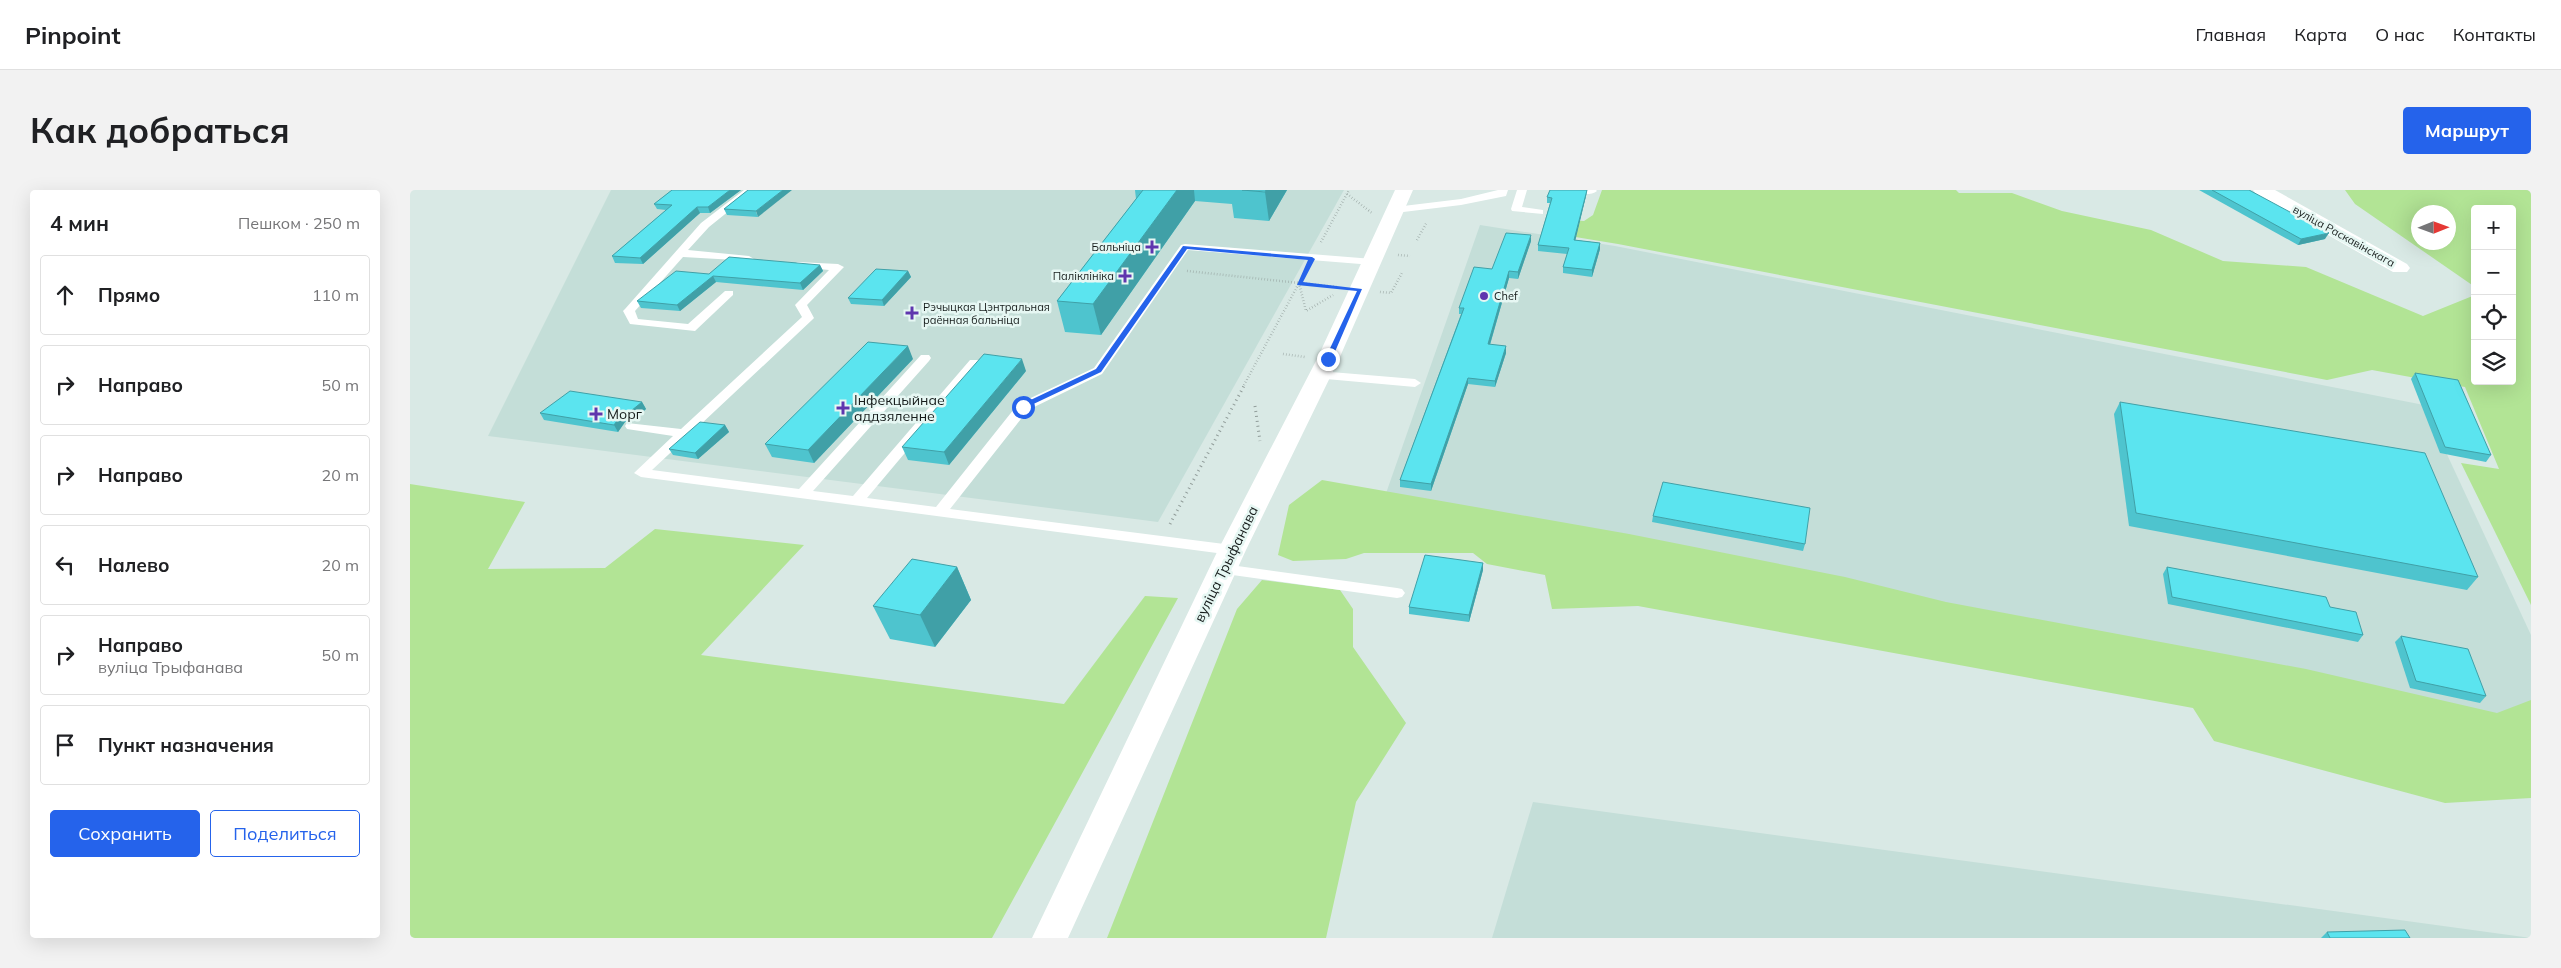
<!DOCTYPE html>
<html lang="ru">
<meta charset="utf-8">
<style>
:root{--surface:#fff;--page:#f2f2f2;--text:#202124;--muted:#757577;--line:#e0e0e0;--accent:#2563eb}
body{margin:0;font-family:Mulish,sans-serif;background:var(--page);color:var(--text)}
.controls{position:absolute;right:15px;top:15px;display:grid;overflow:hidden;border-radius:5px;box-shadow:0 5px 20px #0002}
.controls button{width:45px;height:45px;display:grid;place-items:center;padding:0;border:0;border-bottom:1px solid var(--line);background:var(--surface);color:var(--text);font:25px sans-serif}
.compass{position:absolute;left:2001px;top:15px;width:45px;height:45px;border-radius:50%;background:var(--surface);box-shadow:0 5px 20px #0002;rotate:89deg}
.stop{position:absolute;width:15px;height:15px;margin:-11px;border:4px solid #2563eb;border-radius:50%;background:#fff}
.stop.end{background:#2563eb;border-color:#fff;box-shadow:0 1px 5px #0008}
.list{margin:0;padding:0;list-style:none}
h2{display:flex;justify-content:space-between;align-items:center;height:65px;margin:0;padding:0 20px;font-size:21px}
h2 small{font-size:16px;font-weight:400;color:var(--muted)}
.list li{display:grid;grid-template-columns:32px 1fr auto;gap:15px;align-items:center;box-sizing:border-box;height:80px;margin:0 10px 10px;padding:0 10px;border:1px solid var(--line);border-radius:5px}
.list b{display:block;font-size:19px;white-space:nowrap}
.list p{margin:0;font-size:16px;white-space:nowrap;color:var(--muted)}
.list em{font-size:16px;font-style:normal;color:var(--muted)}
.actions{display:flex;gap:10px;padding:15px 20px}
.actions a{flex:1;padding:11px 0;border:1px solid var(--accent);border-radius:5px;text-align:center;font-size:18px;color:var(--accent)}
.actions .main{background:var(--accent);color:#fff}
.icon{flex:none;width:28px;height:28px;fill:none;stroke:currentColor;stroke-width:2;stroke-linecap:round;stroke-linejoin:round}
.map{position:relative;flex:none;width:2121px;height:748px;overflow:hidden;border-radius:5px}
header{display:flex;align-items:center;gap:30px;box-sizing:border-box;height:70px;padding:0 25px;background:var(--surface);border-bottom:1px solid var(--line)}
header strong{font-size:24px}
nav{display:flex;gap:28px;margin-inline-start:auto;font-size:18px}
.intro{display:flex;align-items:center;justify-content:space-between;box-sizing:border-box;height:120px;padding:0 30px}
h1{margin:0;font-size:35px}
.button{padding:12px 22px;border-radius:5px;background:var(--accent);color:#fff;font-size:18px;font-weight:700}
main{display:flex;gap:30px;padding:0 30px}
aside{flex:1;background:var(--surface);border-radius:5px;box-shadow:0 5px 20px #0002}
.map>svg:first-child{display:block}
.built{fill:#c4ded8}
.green{fill:#b2e495;fill-rule:evenodd}
.lines{fill:none;stroke-linecap:round;stroke-linejoin:round}
.path-far1{stroke:#919d9a;stroke-width:2.5;stroke-dasharray:0.5 2.5;stroke-linecap:butt}
.path{stroke:#919d9a;stroke-width:3;stroke-dasharray:1 4;stroke-linecap:butt}
.lane{fill:#fff;fill-rule:evenodd}
.street{fill:#fff;fill-rule:evenodd}
.secondary{fill:#fff;fill-rule:evenodd}
.wall{fill:#4ec4ce}
.shaded-wall{fill:#40a0a7}
.building{fill:#5be4ef;stroke:#40a0a7}
.route{fill:#2563eb}
.poi-dot{fill:#5f36ae;stroke:#e6f7f3;stroke-width:2}
.labels{text-anchor:middle;dominant-baseline:central;stroke-width:5;stroke-linejoin:round;paint-order:stroke}
.far-street-label{font-size:11px;fill:#171d1c;stroke:#e6f7f3}
.far-poi-label{font-size:11px;fill:#171d1c;stroke:#e6f7f3;text-anchor:end}
.poi-label{font-size:14px;fill:#171d1c;stroke:#e6f7f3;text-anchor:start}
.street-label{font-size:14px;fill:#171d1c;stroke:#e6f7f3}
</style>
<header>
<strong>Pinpoint</strong>
<nav><a>Главная</a><a>Карта</a><a>О нас</a><a>Контакты</a></nav>
</header>
<div class="intro"><h1>Как добраться</h1><a class="button">Маршрут</a></div>
<main>
<aside>
<h2>4 мин<small>Пешком · 250 m</small></h2>
<ul class="list">
<li><svg class="icon" aria-label="ahead" viewBox="0 0 24 24"><path d="M12 20V5M6 11l6-6 6 6"/></svg><div><b>Прямо</b></div><em>110 m</em></li>
<li><svg class="icon" aria-label="right" viewBox="0 0 24 24"><path d="M7 20v-9h11M14 6l5 5-5 5"/></svg><div><b>Направо</b></div><em>50 m</em></li>
<li><svg class="icon" aria-label="right" viewBox="0 0 24 24"><path d="M7 20v-9h11M14 6l5 5-5 5"/></svg><div><b>Направо</b></div><em>20 m</em></li>
<li><svg class="icon" aria-label="left" viewBox="0 0 24 24"><path d="M17 20v-9H6M10 6l-5 5 5 5"/></svg><div><b>Налево</b></div><em>20 m</em></li>
<li><svg class="icon" aria-label="right" viewBox="0 0 24 24"><path d="M7 20v-9h11M14 6l5 5-5 5"/></svg><div><b>Направо</b><p>вуліца Трыфанава</p></div><em>50 m</em></li>
<li><svg class="icon" aria-label="arrive" viewBox="0 0 24 24"><path d="M6 21V4h12l-3 4 3 4H6"/></svg><div><b>Пункт назначения</b></div></li>
</ul>
<div class="actions"><a class="main">Сохранить</a><a>Поделиться</a></div>
</aside>
<div class="map">
<svg width="2121" height="748" viewBox="0 0 2121 748">
<rect width="100%" height="100%" fill="#d9e9e5"/>
<g class="built">
<polygon points="201,0 934,0 748,332 78,246"/>
<polygon points="1070,35 1205,56 2014,215 2121,445 2121,540 967,329"/>
<polygon points="1123,612 2121,748 1082,748"/>
</g>
<g class="green">
<path d="M1192,0H1546L1549,3H1602L1652,21L1741,40L1813,71L1896,77L2013,126L2065,105V191H2102V19H2065V97L1945,14L1935,0H2121V415L2051,273L2089,279L2055,197L1962,180L1917,190L1208,54L1135,42L1146,29L1174,31L1183,25ZM2009,22H2039V52H2009Z"/>
<polygon points="912,290 1219,344 1435,387 1536,412 1896,479 2087,523 2121,510 2121,608 2035,613 1804,551 1783,518 1228,416 1142,419 1135,385 1077,374 1063,363 954,363 936,369 883,371 868,365 879,315"/>
<polygon points="0,294 115,312 78,379 195,378 245,339 394,355 291,465 654,514 735,406 768,408 582,748 0,748"/>
<polygon points="852,390 930,400 943,419 943,457 996,533 946,612 916,748 697,748 827,419"/>
</g>
<g class="lines">
<g class="path-far1">
<polyline points="937,4 962,23"/>
<polyline points="1007,50 1017,32"/>
<polyline points="911,52 939,0"/>
<polyline points="988,65 1000,66"/>
<polyline points="777,81 927,97"/>
<polyline points="889,93 896,121 923,105"/>
<polyline points="970,102 981,103 992,83"/>
<polyline points="873,164 895,167"/>
<polyline points="834,195 895,82"/>
</g>
<g class="path">
<polyline points="845,216 850,251"/>
<polyline points="760,334 835,194"/>
</g>
<g class="lane">
<polygon points="334,0 345,0 299,37 278,60 339,66 344,69 343,71 273,67 225,121 228,129 278,134 315,101 323,101 323,105 285,141 220,134 213,121 215,119 291,33"/>
<polygon points="1088,0 1098,0 1096,6 1051,15 985,23 980,20 985,17 1051,9"/>
<polygon points="1107,0 1117,0 1112,17 1133,20 1133,24 1102,21 1101,19"/>
<path d="M1161,0H1186L1187,1C1181,6 1167,5 1161,0Z"/>
<polygon points="775,54 963,69 968,72 963,75 778,60 692,184 618,220 540,319 822,355 827,356 829,360 827,364 822,365 231,287 224,283 263,246 217,239 215,236 217,233 271,239 392,127 385,115 419,80 391,77 385,74 387,72 428,74 434,77 432,79 397,115 404,128 402,130 242,280 389,299 511,165 519,165 521,168 519,171 403,301 443,306 560,170 568,170 570,173 568,176 457,308 526,317 608,214 684,178 771,55"/>
<polygon points="909,181 1005,189 1011,193 1005,197 905,188 903,185"/>
<polygon points="813,374 987,398 992,399 995,403 992,407 987,408 808,383 805,379 808,375"/>
</g>
<polygon class="street" points="1843,0 1865,0 1997,74 2000,78 1997,82 1983,82 1846,4"/>
<polygon class="secondary" points="985,0 1003,0 929,169 836,360 658,748 622,748 808,360 907,169"/>
</g>
<g class="wall">
<polygon points="262,0 331,0 300,23 290,23 233,74 205,73 202,66 256,20 247,19 244,14"/>
<polygon points="338,0 348,27 317,25 314,19"/>
<polygon points="725,0 877,0 859,31 824,28 822,14 785,11 691,145 655,142 647,111 726,9"/>
<polygon points="1177,0 1176,6 1165,50 1190,53 1190,59 1182,87 1153,83 1153,77 1157,64 1128,61 1128,55 1140,13 1137,13 1137,7"/>
<polygon points="1789,0 1839,0 1915,49 1888,55"/>
<polygon points="1121,51 1108,89 1099,88 1080,155 1096,156 1096,163 1085,197 1058,194 1021,301 990,297 990,290 1051,124 1049,124 1049,118 1082,79"/>
<polygon points="410,75 413,81 393,100 306,92 270,121 231,118 227,111 299,84"/>
<polygon points="498,81 501,87 474,116 441,114 438,108"/>
<polygon points="503,169 404,273 362,267 355,254"/>
<polygon points="616,181 539,275 498,270 492,257"/>
<polygon points="2005,183 2081,265 2076,272 2030,263 2001,189"/>
<polygon points="232,212 236,219 221,232 215,232 208,242 134,230 130,223"/>
<polygon points="1710,212 2068,387 2057,400 1719,336 1704,224"/>
<polygon points="315,235 319,242 288,269 263,265 259,259"/>
<polygon points="1243,326 1395,354 1393,361 1242,332"/>
<polygon points="1073,373 1073,380 1059,432 999,424 999,417"/>
<polygon points="547,377 561,410 525,457 480,449 463,416"/>
<polygon points="1757,377 1920,417 1953,445 1948,452 1758,414 1753,384"/>
<polygon points="1991,446 2076,506 2070,513 2000,498 1985,452"/>
<polygon points="1917,742 2000,748 1911,748"/>
</g>
<g class="shaded-wall">
<polygon points="320,0 331,0 300,23 298,17"/>
<polygon points="373,0 382,0 348,27 346,21"/>
<polygon points="767,0 784,0 785,11 691,145 683,114"/>
<polygon points="856,0 877,0 859,31 855,2"/>
<polygon points="1177,0 1176,6 1164,56 1164,50"/>
<polygon points="287,17 290,23 233,74 230,68"/>
<polygon points="1919,43 1915,49 1888,55 1891,49"/>
<polygon points="1121,45 1121,51 1108,89 1108,82"/>
<polygon points="1190,53 1190,59 1182,87 1182,80"/>
<polygon points="410,75 413,81 393,100 390,93"/>
<polygon points="498,81 501,87 474,116 472,110"/>
<polygon points="1099,81 1099,88 1078,161 1078,154"/>
<polygon points="303,86 306,92 270,121 267,115"/>
<polygon points="498,156 503,169 404,273 398,260"/>
<polygon points="1096,156 1096,163 1085,197 1085,191"/>
<polygon points="612,169 616,181 539,275 534,262"/>
<polygon points="1058,188 1058,194 1021,301 1021,294"/>
<polygon points="232,212 236,219 221,232 216,225"/>
<polygon points="211,225 215,232 208,242 204,235"/>
<polygon points="315,235 319,242 288,269 285,263"/>
<polygon points="1073,373 1073,380 1059,432 1059,425"/>
<polygon points="547,377 561,410 525,457 510,425"/>
</g>
<g class="building">
<polygon points="262,0 320,0 298,17 287,17 230,68 202,66 262,15 244,14"/>
<polygon points="338,0 373,0 346,21 314,19"/>
<polygon points="733,0 767,0 683,114 647,111"/>
<polygon points="832,0 856,0 855,2"/>
<polygon points="1140,0 1177,0 1164,50 1190,53 1182,80 1153,77 1159,58 1128,55 1142,8 1137,7"/>
<polygon points="1802,0 1839,0 1919,43 1891,49"/>
<polygon points="1096,43 1121,45 1108,82 1099,81 1078,154 1096,156 1085,191 1058,188 1021,294 990,290 1054,118 1049,118 1064,77 1082,79"/>
<polygon points="319,67 410,75 390,93 303,86 267,115 227,111 266,81 299,84"/>
<polygon points="466,79 498,81 472,110 438,108"/>
<polygon points="458,152 498,156 398,260 355,254"/>
<polygon points="574,164 612,169 534,262 492,257"/>
<polygon points="2005,183 2048,190 2081,265 2035,257"/>
<polygon points="160,201 232,212 216,225 211,225 204,235 130,223"/>
<polygon points="1710,212 2015,263 2068,387 1726,323"/>
<polygon points="290,232 315,235 285,263 259,259"/>
<polygon points="1253,292 1400,318 1395,354 1243,326"/>
<polygon points="1015,365 1073,373 1059,425 999,417"/>
<polygon points="502,369 547,377 510,425 463,416"/>
<polygon points="1757,377 1916,407 1920,417 1946,422 1953,445 1762,407"/>
<polygon points="1991,446 2058,459 2076,506 2006,491"/>
<polygon points="1995,740 2000,748 1920,748 1917,742"/>
</g>
<polygon class="route" points="773,56 902,67 905,69 893,92 952,99 921,171 915,169 947,101 887,95 898,70 777,59 691,182 615,218 610,218 610,215 686,179"/>
<g class="poi-dot">
<path d="M739.5 49.5h5v5h5v5h-5v5h-5v-5h-5v-5h5z"/>
<path d="M712.5 78.5h5v5h5v5h-5v5h-5v-5h-5v-5h5z"/>
<circle cx="1074" cy="106" r="5"/>
<path d="M499.5 115.5h5v5h5v5h-5v5h-5v-5h-5v-5h5z"/>
<path d="M430.5 210.5h5v5h5v5h-5v5h-5v-5h-5v-5h5z"/>
<path d="M183.5 216.5h5v5h5v5h-5v5h-5v-5h-5v-5h5z"/>
</g>
<g class="labels">
<g class="far-street-label">
<text transform="translate(1934 46) rotate(29)">вуліца Раскавінскага</text>
</g>
<g class="far-poi-label">
<text x="731" y="57">Бальніца</text>
<text x="704" y="86">Паліклініка</text>
<text x="1084" y="106" text-anchor="start">Chef</text>
<text x="513" y="117" text-anchor="start">Рэчыцкая Цэнтральная<tspan x="513" dy="13">раённая бальніца</tspan></text>
</g>
<g class="poi-label">
<text x="444" y="210">Інфекцыйнае<tspan x="444" dy="16">аддзяленне</tspan></text>
<text x="197" y="224">Морг</text>
</g>
<g class="street-label">
<text transform="translate(816 374) rotate(-64)">вуліца Трыфанава</text>
</g>
</g>
</svg>
<div class="controls">
<button>+</button>
<button>−</button>
<button><svg class="icon" aria-label="locate" viewBox="0 0 24 24"><circle cx="12" cy="12" r="6"/><path d="M12 2v4M12 18v4M2 12h4M18 12h4"/></svg></button>
<button><svg class="icon" aria-label="layers" viewBox="0 0 24 24"><path d="M12 4l9 5-9 5-9-5zM3 14l9 5 9-5"/></svg></button>
</div>
<svg class="compass" viewBox="-18 -18 36 36"><path d="M0-13l5 13h-10z" fill="#e53935"/><path d="M0 13l5-13h-10z" fill="#757577"/></svg>
<div class="stop" style="left:613px;top:217px"></div>
<div class="stop end" style="left:918px;top:169px"></div>
</div>
</main>
